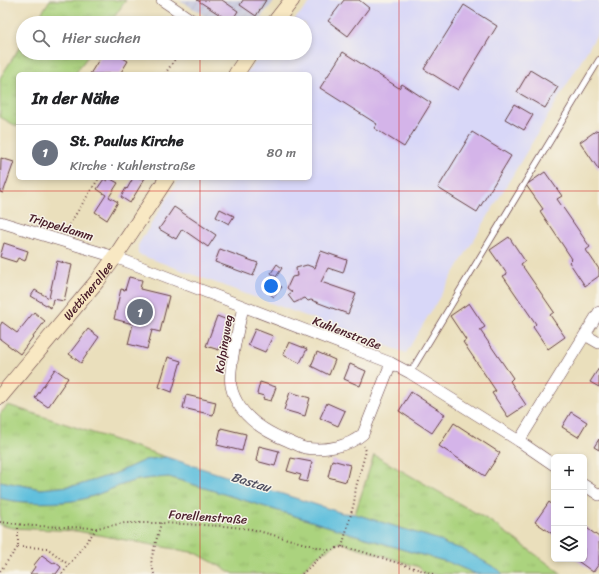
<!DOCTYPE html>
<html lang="de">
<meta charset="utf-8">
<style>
:root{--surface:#fff;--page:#f2f2f2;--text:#202124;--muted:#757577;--line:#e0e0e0;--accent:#0f766e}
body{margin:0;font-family:Sriracha,sans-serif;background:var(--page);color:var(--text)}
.controls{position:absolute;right:12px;bottom:12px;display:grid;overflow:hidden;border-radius:6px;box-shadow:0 2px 6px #0003}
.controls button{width:36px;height:36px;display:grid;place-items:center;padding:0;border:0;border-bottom:1px solid var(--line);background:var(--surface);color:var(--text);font:20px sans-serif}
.you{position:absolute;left:271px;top:286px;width:14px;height:14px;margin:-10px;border:3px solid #fff;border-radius:50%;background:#1a73e8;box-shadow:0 0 0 6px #1a73e833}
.badge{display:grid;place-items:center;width:26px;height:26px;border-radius:50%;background:var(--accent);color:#fff;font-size:13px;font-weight:700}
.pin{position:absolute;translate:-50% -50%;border:2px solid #fff;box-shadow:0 1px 4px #0006}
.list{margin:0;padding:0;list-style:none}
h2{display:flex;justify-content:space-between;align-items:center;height:52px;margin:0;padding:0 16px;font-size:17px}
h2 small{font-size:13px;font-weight:400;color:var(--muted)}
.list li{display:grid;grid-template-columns:26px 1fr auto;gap:12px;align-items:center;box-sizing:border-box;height:56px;padding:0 16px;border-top:1px solid var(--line)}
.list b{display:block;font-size:15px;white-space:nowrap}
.list p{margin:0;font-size:13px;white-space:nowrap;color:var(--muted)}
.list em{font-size:13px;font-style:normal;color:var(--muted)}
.icon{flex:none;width:22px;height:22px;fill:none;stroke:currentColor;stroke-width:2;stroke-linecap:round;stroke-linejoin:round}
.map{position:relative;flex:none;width:599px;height:574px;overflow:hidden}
.search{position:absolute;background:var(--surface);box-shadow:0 2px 6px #0003;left:16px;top:16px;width:296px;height:44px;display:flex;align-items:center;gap:10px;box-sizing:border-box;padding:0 14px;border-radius:22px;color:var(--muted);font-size:15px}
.panel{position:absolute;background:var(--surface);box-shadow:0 2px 6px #0003;left:16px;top:72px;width:296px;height:108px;border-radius:6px}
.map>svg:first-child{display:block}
.built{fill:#d8d7f8}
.industrial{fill:url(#industrial-furrows)}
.grass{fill:url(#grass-tufts);stroke:#7a7954}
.water{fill:#5fbfdd;stroke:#546f84}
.building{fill:#d4b4e9}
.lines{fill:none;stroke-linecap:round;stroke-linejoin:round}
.lane-casing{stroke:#623c41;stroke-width:7}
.street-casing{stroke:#623c41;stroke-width:12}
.secondary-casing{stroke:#623c41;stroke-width:16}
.path{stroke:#623c41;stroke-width:2;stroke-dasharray:1 3;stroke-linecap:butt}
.lane{stroke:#fff;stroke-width:5.5}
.street{stroke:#fff;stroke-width:11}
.secondary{stroke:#f8e8c3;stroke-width:15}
.grid{fill:none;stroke:#d62828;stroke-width:1;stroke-opacity:0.55}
.labels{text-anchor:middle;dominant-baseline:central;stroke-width:3;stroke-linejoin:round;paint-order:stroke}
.street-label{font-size:12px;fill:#4a1f2b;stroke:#f7f3e8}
.water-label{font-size:13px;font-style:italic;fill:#504f60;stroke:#f7f3e8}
</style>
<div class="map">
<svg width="599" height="574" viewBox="0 0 599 574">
<defs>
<pattern id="industrial-furrows" width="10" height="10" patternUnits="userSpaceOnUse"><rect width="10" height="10" fill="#bfc2dd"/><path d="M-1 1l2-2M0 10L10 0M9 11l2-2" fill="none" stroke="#a6a6be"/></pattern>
<pattern id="grass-tufts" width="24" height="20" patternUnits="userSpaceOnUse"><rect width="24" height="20" fill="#abd37e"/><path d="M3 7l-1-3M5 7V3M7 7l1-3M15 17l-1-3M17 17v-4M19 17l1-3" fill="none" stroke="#95b56d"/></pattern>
</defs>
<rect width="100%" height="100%" fill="#f7f3e8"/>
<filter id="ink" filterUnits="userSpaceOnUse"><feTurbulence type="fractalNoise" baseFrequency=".025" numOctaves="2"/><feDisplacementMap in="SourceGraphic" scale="8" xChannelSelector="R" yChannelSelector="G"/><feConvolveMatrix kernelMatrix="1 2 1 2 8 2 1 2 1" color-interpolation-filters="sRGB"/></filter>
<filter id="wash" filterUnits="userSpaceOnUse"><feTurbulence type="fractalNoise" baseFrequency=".012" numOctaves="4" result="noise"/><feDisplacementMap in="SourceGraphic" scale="16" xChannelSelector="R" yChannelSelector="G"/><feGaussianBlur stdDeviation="0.9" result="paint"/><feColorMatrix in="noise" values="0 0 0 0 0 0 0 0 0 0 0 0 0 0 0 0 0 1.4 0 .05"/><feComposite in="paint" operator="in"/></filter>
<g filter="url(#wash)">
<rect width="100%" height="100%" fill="#eadfbc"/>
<polygon class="built" points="313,0 599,0 599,31 406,353 138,254 138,245 180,178 310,178 310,74 245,74 263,53 305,53 305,23 291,23"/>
<polygon class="industrial" points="180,0 275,0 256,23 216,23"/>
<g class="grass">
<polygon points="50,0 126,0 110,23 35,23"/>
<polygon points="23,42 23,53 90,53 75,74 18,74 18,127 0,117 0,78"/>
<polygon points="8,405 166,457 145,460 114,474 79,485 41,489 0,481 0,414"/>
<polygon points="374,455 490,521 562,574 503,574 499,570 462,549 447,545 439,540 355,514"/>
<path d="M169,477L411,552L448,562L476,574H425L419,567L340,542L314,558L299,574H234L196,553L77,531L13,528L0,525V498C19,504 64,504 83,499C99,495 114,487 130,482C143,478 156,478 169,477Z"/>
</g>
<path class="water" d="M166,457L342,513L355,514L439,540L447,545L462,549L499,570L503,574H476L448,562L411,552L169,477C156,478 143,478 130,482C114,487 99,495 83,499C64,504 19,504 0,498V481L41,489L79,485L114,474L145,460Z"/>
<g id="blocks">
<g class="building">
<polygon points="197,0 222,0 238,11 231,22"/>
<polygon points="243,0 266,0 256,16 240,5"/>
<polygon points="344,0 359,0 369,8 348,36 328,21"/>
<polygon points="464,5 497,26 458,90 424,69"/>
<polygon points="343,52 399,88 402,84 431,103 404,147 374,128 377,124 320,88"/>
<polygon points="103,53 114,53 128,61 120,74 90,74"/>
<polygon points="530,70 558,87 545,108 517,92"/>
<polygon points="514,104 533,115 524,130 505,119"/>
<polygon points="597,130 599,132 599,170 580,142"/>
<polygon points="472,132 511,156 477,212 438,188"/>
<polygon points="1,158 14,162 3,193 0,192"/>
<polygon points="545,172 562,196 557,199 590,247 586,250 599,269 599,276 585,286 569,262 572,259 540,211 543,209 526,185"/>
<polygon points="109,178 118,183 109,197 118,202 107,220 95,212 106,195 97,189 104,179 107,181"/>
<polygon points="133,178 145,178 130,203 121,197 126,188 127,189"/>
<polygon points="174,207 216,235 208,247 182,229 176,239 159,229"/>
<polygon points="220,209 234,216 229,224 216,217"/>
<polygon points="509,237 525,261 521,264 554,312 550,315 565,337 548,349 533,327 536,324 503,276 507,274 490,250"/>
<polygon points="4,243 28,251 25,261 18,258 16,262 0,257"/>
<polygon points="220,249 258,263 253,276 215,262"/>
<polygon points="321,251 347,260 343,273 328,268 321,282 356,294 348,314 311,300 308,301 305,298 294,303 288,295 292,292 287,288 292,277 297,276 296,268 307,265 315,268"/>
<polygon points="57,261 72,265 64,301 53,299 51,308 31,296 35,290 49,298"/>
<polygon points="277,264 282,268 276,277 271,273"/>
<polygon points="129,277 142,280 140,289 169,296 160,332 152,330 147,349 128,344 133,324 114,319 121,289 125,290"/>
<polygon points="277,284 282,287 274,297 270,294"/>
<polygon points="469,303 485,327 480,330 513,378 510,381 526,405 508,417 492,393 496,391 463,342 466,340 450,316"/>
<polygon points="34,312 45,321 20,354 0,339 0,326 2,322 17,333"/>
<polygon points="217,316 230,321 219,350 206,346"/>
<polygon points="88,329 99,337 81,363 69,354"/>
<polygon points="255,329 273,336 265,352 248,345"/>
<polygon points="289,342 307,349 300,363 283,355"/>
<polygon points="317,352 335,360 329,375 311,366"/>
<polygon points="168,357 181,361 172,392 159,387"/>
<polygon points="350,364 366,371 360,386 344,379"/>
<polygon points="599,368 599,387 590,382"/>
<polygon points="55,369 68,378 48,407 35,398"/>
<polygon points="260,382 276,387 271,401 263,399 264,396 257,394"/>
<polygon points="290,392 310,398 305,416 284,410"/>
<polygon points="411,392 445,414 432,433 399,411"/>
<polygon points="186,395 216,402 213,415 183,408"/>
<polygon points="327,403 345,411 338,426 320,418"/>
<polygon points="571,412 587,422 578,437 562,427"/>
<polygon points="454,423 500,453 485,476 439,446"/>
<polygon points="221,428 246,434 242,451 217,445"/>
<polygon points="599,439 599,450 594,447"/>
<polygon points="259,446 279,451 275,466 256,461"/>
<polygon points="291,458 312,462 307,482 299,480 301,475 287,471"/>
<polygon points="332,460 350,465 346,482 328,477"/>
<polygon points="549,502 554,506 554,535 535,522"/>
<polygon points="584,526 599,537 599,564 593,572 575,559 584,559"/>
<polygon points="42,555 53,563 55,562 61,567 56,574 30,574 35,567 34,565"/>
</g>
</g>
</g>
<g filter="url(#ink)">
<use href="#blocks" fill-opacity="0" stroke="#623c41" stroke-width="1"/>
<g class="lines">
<g class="lane-casing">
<polyline id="lane" points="410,373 599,60"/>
</g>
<g class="street-casing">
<g id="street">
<polyline points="162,0 196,23"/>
<polyline points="0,222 115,257 391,363 410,373 519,441 554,465"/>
<path d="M243,307C239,326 228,368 231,386C237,414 263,431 288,441C294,443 300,447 305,448C325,451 348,447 363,434L391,363"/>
<polyline points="585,335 599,343"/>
<polyline points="519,441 599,312"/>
<polyline points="584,485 599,495"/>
</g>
</g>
<g class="secondary-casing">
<g id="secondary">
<polyline points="274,23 292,0"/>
<polyline points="236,74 250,53"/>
<path id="s1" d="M0,397L98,280L115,257L167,178"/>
</g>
</g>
<g class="path">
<polyline points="165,74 179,53"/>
<polyline points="65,231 99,178"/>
<polyline points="0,522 33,526 97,528 125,523 161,523 224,526 251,529 328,550 342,547 357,550 433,574"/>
<polyline points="18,547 47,548 69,565"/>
<polyline points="342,547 354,503 356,487 366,451 364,446"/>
<polyline points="0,571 18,547 18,525"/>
<polyline points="62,574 97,528"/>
<polyline points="154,574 151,560 161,523"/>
<polyline points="302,574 328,550"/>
</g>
<use href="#lane" class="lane"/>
<use href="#street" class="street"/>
<use href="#secondary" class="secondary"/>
</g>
</g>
<path class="grid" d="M200,0V23M399,0V574M200,53V74M200,178V574M0,191H599M0,383H599"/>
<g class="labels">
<g class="street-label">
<text transform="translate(61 227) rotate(17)">Trippeldamm</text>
<text stroke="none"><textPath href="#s1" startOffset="138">Wettinerallee</textPath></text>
<text transform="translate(347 333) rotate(21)">Kuhlenstraße</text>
<text transform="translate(224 344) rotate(-81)">Kolpingweg</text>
<text transform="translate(208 517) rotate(4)">Forellenstraße</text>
</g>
<g class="water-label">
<text transform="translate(251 482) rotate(17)">Bastau</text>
</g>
</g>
</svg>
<div class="controls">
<button>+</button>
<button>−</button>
<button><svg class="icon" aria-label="layers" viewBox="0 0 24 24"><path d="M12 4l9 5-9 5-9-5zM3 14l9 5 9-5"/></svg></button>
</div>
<div class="you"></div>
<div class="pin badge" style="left:140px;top:312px;background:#6b7280">1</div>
<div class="search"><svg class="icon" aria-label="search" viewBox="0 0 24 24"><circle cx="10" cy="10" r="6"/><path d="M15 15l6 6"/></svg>Hier suchen</div>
<section class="panel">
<h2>In der Nähe<small></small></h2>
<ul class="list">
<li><span class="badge" style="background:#6b7280">1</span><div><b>St. Paulus Kirche</b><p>Kirche · Kuhlenstraße</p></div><em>80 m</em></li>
</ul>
</section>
</div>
